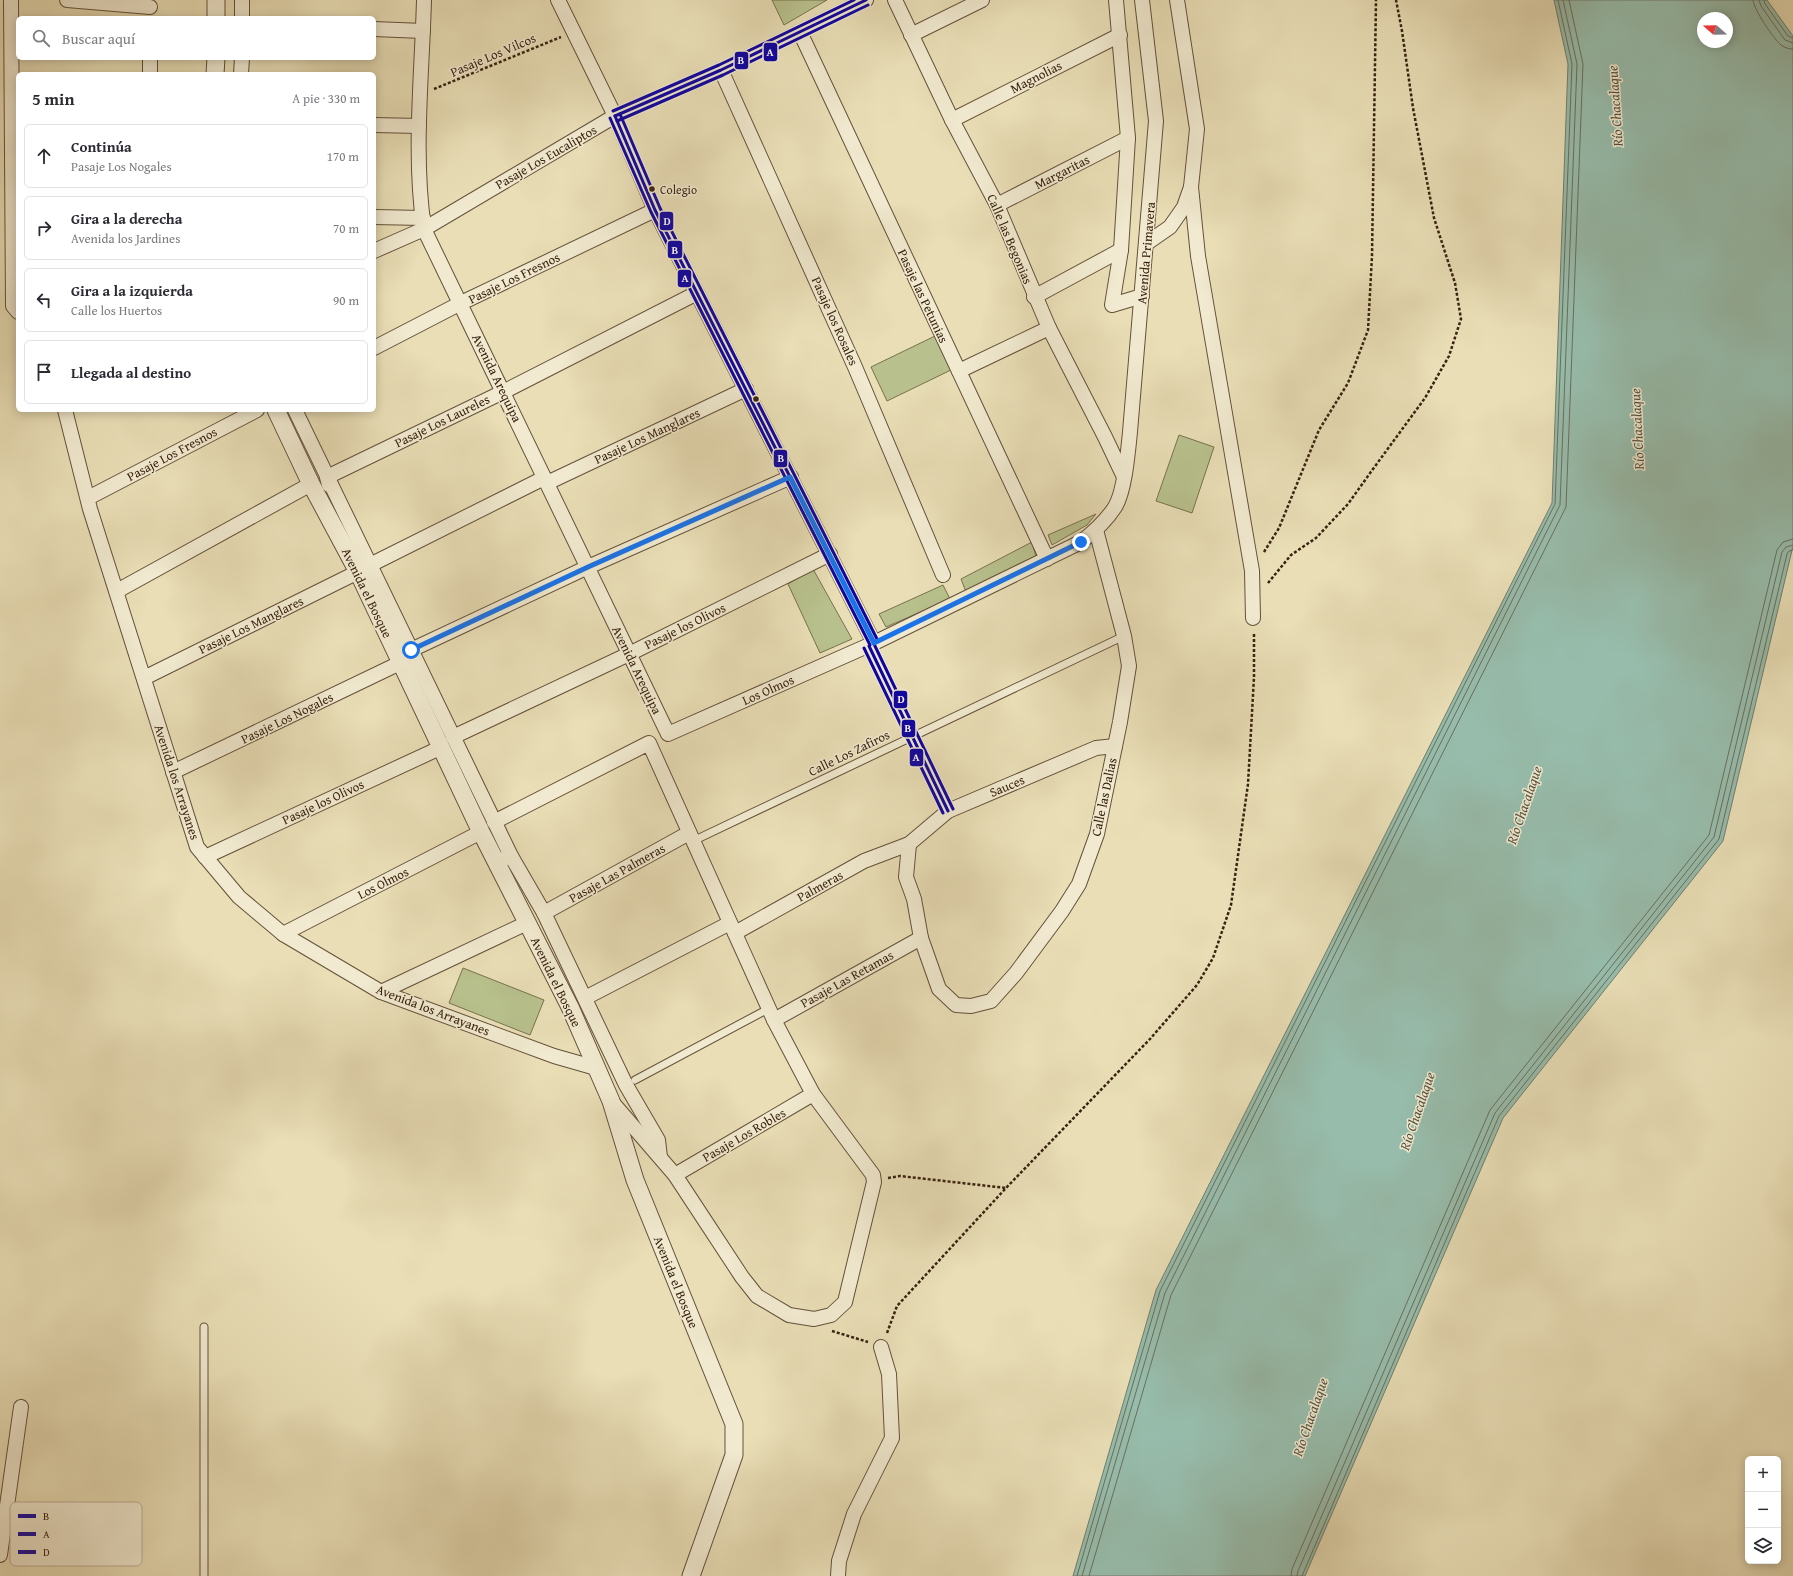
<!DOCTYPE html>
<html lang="es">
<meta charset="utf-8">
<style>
:root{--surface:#fff;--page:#f7f7f7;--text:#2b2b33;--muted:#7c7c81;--line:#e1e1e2}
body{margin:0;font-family:"Gentium Book Plus",serif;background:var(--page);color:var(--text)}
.controls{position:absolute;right:12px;bottom:12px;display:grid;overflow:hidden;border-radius:6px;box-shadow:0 2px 10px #0003}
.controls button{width:36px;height:36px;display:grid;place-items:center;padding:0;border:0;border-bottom:1px solid var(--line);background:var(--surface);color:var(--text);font:20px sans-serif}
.compass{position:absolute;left:1697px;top:12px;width:36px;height:36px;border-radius:50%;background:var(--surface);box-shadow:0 2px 10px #0003;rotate:290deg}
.stop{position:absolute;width:12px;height:12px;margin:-9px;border:3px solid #1a73e8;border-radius:50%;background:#fff}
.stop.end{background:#1a73e8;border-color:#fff;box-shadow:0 1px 4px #0008}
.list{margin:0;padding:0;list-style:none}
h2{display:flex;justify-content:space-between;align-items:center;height:52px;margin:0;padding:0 16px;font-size:17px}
h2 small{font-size:13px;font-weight:400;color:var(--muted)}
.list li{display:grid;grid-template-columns:26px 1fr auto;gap:12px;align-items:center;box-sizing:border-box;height:64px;margin:0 8px 8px;padding:0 8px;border:1px solid var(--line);border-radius:6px}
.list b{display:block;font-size:15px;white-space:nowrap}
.list p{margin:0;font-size:13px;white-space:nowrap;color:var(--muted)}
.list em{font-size:13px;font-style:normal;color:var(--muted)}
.icon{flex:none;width:22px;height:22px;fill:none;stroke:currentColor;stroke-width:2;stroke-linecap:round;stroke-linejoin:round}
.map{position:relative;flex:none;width:1793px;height:1576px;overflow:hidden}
.search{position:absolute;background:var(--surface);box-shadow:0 2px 10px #0003;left:16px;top:16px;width:360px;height:44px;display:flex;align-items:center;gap:10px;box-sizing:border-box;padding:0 14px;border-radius:6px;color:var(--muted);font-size:15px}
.panel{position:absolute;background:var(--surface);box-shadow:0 2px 10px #0003;left:16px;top:72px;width:360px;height:340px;border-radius:6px}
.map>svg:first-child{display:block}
.green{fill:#b8c18d;stroke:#78724e}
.water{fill:#97bcab;stroke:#717e6d;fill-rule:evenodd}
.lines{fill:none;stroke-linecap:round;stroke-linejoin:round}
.shore{stroke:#686f5d;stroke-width:1}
.service-casing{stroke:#645139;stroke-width:9}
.minor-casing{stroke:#645139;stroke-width:16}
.tertiary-casing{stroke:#645139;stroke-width:19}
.path{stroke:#38220f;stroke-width:2.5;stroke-dasharray:3 2;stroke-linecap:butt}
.service{stroke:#f1ead0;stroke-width:7}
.minor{stroke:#f1ead0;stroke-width:14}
.tertiary{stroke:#f1ead0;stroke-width:17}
.bus-1-casing{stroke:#f1ead0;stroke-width:6}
.bus-2-casing{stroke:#f1ead0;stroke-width:6}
.bus-3-casing{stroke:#f1ead0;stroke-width:6}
.bus-1{stroke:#10069f;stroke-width:3}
.bus-2{stroke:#10069f;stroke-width:3}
.bus-3{stroke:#10069f;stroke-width:3}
.route{stroke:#1a73e8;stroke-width:5}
.bus-dot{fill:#38220f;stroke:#f1ead0;stroke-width:1.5}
.labels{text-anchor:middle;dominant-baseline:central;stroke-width:3;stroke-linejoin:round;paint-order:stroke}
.bus-label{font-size:12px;fill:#38220f;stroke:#f1ead0;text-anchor:start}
.street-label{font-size:13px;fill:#38220f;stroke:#f1ead0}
.water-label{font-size:14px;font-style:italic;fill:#54503e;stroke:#f1ead0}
.key{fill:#f1ead0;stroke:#baae96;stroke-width:1}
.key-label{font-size:11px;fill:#38220f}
.line-badge{stroke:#f1ead0;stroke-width:1.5}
.badge-label{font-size:11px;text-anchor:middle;font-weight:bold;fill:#fff}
</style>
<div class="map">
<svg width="1793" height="1576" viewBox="0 0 1793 1576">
<rect width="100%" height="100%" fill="#e9deb6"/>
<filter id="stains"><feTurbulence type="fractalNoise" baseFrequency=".005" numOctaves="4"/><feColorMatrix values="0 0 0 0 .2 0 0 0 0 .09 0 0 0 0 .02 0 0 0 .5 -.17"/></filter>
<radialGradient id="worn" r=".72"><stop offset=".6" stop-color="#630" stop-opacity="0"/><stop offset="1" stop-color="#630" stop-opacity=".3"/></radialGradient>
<g class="green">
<polygon points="772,0 827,0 784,25"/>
<polygon points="935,336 951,370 887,401 871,367"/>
<polygon points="1179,435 1214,447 1192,513 1156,501"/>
<polygon points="1096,514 1087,525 1052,545 1048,535"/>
<polygon points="1032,542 1036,557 966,592 961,579"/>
<polygon points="813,569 852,639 820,653 788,584"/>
<polygon points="943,585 950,599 886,627 879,614"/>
<polygon points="463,968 544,1000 530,1035 449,1003"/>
</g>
<path class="water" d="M1554,0H1767L1793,36V546L1723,841L1503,1118L1305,1576H1073L1156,1290L1552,503L1568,64ZM1703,18H1727V42H1703Z"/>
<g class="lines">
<g class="shore">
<path d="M1753,0C1754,10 1773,38 1781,45C1785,48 1789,49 1793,49"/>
<polyline points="1759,0 1761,6 1785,40 1793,43"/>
<polyline points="1764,0 1765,4 1788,36 1793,38"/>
<polyline points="1077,1576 1160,1291 1555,504 1572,64 1558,0"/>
<polyline points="1082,1576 1165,1293 1560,505 1577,64 1563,0"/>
<polyline points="1089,1576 1171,1295 1566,507 1583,64 1569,0"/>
<polyline points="1291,1576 1292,1569 1490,1110 1709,835 1777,550 1783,542 1793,539"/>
<polyline points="1297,1576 1298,1571 1495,1113 1714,837 1782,552 1786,547 1793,545"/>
<polyline points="1302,1576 1499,1116 1719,839 1787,554 1789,551 1793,550"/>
</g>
<g class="service-casing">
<g id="service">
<polyline points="693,841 1124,636"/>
<polyline points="635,1080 768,1009"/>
<polyline points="204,1327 204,1576"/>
</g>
</g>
<g class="minor-casing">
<g id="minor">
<polyline points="11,0 13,306 18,312"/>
<polyline points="67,0 150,7"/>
<polyline points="242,0 242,18"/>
<path d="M424,0C422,75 413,154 424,229L668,734L874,643L1081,542C1094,532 1106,521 1115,507C1125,491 1128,451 1130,432L1156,121L1142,0"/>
<polyline points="558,0 615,116 655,210 874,643"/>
<polyline points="895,0 952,120 997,205 1049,328 1105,437 1124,477"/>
<polyline points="1116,0 1128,138 1121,250 1112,305 1142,296"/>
<polyline points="374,29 423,31"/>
<polyline points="800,32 1047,559"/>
<polyline points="911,35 982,0"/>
<polyline points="150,58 150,74"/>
<polyline points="721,70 855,367 943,575"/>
<polyline points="241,74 242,58"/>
<polyline points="952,120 1120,35"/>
<polyline points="374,125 419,126"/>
<polyline points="1191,187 1198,256 1252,571 1253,618"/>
<polyline points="997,205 1128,138"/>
<polyline points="374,217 423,218"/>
<polyline points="1147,243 1170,227 1184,207 1191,187 1197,129 1177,0"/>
<polyline points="374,251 424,229 615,116 721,70 866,0"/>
<polyline points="1034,297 1121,250"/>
<polyline points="374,348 461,303 655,210"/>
<polyline points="959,371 1049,328"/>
<polyline points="65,410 90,509 197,847 239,897 283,934 381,992 554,1056 596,1068"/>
<polyline points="295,410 511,856 496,862"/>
<polyline points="547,483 746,389"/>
<polyline points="329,485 327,477 503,392 697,293"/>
<polyline points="88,498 257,410"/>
<polyline points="372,574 370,565 544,478"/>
<polyline points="117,591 311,484"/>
<polyline points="869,646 948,811"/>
<polyline points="411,650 588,567 791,477"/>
<polyline points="144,678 358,572"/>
<polyline points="453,737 629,654 830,554"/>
<polyline points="173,772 400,663"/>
<polyline points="494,822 649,743 774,1020 813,1094 873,1175 874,1182 845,1302 831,1315 814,1319 789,1315 757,1296 742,1277 675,1175 612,1102"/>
<polyline points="909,844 906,877 914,899 921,938 939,989 956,1005 971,1006 991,1001 1016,973 1062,911 1079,884 1097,834 1120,722 1129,666 1124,636 1096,530"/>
<polyline points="511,856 544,913 626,1085 658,1140 660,1157"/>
<polyline points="205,857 442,747"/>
<polyline points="544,913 689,833"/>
<polyline points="735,933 864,861 909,844 948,811 1096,748 1115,746"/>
<polyline points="283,934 481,832"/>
<polyline points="381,992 527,923"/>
<polyline points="585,998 730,923"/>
<polyline points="774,1020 921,938"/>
<polyline points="675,1175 813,1094"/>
<polyline points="0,1555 21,1407"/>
<polyline points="838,1576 839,1561 854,1514 892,1438 889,1374 881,1347"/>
</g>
</g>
<g class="tertiary-casing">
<g id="tertiary">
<polyline points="216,18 216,0"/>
<polyline points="215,74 216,58"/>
<polyline points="276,410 311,484 358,572 481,832 570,1007 611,1101 635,1180 734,1424 734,1455 691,1576"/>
</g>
</g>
<g class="path">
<polyline points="434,89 561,37"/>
<polyline points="1264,552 1279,528 1319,430 1348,383 1368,330 1372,256 1376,0"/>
<polyline points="1268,583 1291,555 1316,538 1348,504 1373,469 1425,398 1449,356 1461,319 1455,283 1434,218 1413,108 1402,31 1396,0"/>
<polyline points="888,1178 900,1176 1006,1188"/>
<polyline points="832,1331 868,1342"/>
<polyline points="887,1333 897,1306 1006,1188 1150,1039 1197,985 1213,958 1231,905 1248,784 1254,677 1254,633"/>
</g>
<use href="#service" class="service"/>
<use href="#minor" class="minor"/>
<use href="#tertiary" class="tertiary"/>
<g class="bus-1-casing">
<g id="bus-1">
<polyline points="615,116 655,210 874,643"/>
<polyline points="615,116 721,70 866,0"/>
<polyline points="869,646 948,811"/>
</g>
</g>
<g class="bus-2-casing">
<g id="bus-2">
<polyline points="610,118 651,212 870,645"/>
<polyline points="617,121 723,75 868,5"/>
<polyline points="864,648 943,813"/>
</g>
</g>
<g class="bus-3-casing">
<g id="bus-3">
<polyline points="613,111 719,65 854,0"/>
<polyline points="620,114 660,208 878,641"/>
<polyline points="874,644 953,809"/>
</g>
</g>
<use href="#bus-1" class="bus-1"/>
<use href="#bus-2" class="bus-2"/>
<use href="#bus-3" class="bus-3"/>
</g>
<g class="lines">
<polyline class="route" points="411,650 588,567 790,477 874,643 1081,542"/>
</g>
<g class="bus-dot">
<circle cx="652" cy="189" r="3.5"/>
<circle cx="756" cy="399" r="3.5"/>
</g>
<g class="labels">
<g class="bus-label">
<text x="660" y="189">Colegio</text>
</g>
<g class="street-label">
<text transform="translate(493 55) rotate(-23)">Pasaje Los Vilcos</text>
<text transform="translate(1036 77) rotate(-27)">Magnolias</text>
<text transform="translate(546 157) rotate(-30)">Pasaje Los Eucaliptos</text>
<text transform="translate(1062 172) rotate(-27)">Margaritas</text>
<text transform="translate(1010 239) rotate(67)">Calle las Begonias</text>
<text transform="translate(1146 253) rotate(-85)">Avenida Primavera</text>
<text transform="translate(514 278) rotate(-26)">Pasaje Los Fresnos</text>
<text transform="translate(923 296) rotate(65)">Pasaje las Petunias</text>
<text transform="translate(835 321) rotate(66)">Pasaje los Rosales</text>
<text transform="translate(497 378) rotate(64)">Avenida Arequipa</text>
<text transform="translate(442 421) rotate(-26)">Pasaje Los Laureles</text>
<text transform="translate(647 436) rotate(-25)">Pasaje Los Manglares</text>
<text transform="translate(172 454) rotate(-28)">Pasaje Los Fresnos</text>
<text transform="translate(367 593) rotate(64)">Avenida el Bosque</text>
<text transform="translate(251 625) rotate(-26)">Pasaje Los Manglares</text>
<text transform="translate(685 626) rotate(-26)">Pasaje los Olivos</text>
<text transform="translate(637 670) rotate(64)">Avenida Arequipa</text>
<text transform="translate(768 690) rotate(-24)">Los Olmos</text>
<text transform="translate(287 718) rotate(-26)">Pasaje Los Nogales</text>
<text transform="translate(849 753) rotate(-26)">Calle Los Zafiros</text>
<text transform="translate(177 782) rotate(72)">Avenida los Arrayanes</text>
<text transform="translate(1007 786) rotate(-23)">Sauces</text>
<text transform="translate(1104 797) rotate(-78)">Calle las Dalias</text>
<text transform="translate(323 802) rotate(-25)">Pasaje los Olivos</text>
<text transform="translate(617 873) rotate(-29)">Pasaje Las Palmeras</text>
<text transform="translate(383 883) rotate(-27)">Los Olmos</text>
<text transform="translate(820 886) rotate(-29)">Palmeras</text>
<text transform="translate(847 979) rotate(-29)">Pasaje Las Retamas</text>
<text transform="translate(556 982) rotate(64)">Avenida el Bosque</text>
<text transform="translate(433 1010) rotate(21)">Avenida los Arrayanes</text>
<text transform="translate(744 1135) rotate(-30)">Pasaje Los Robles</text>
<text transform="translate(676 1282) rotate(68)">Avenida el Bosque</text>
</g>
<g class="water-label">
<text transform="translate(1615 106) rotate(-94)">Río Chacalaque</text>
<text transform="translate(1637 429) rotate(-93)">Río Chacalaque</text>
<text transform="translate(1524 805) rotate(-71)">Río Chacalaque</text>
<text transform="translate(1417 1111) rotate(-71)">Río Chacalaque</text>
<text transform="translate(1310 1417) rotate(-71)">Río Chacalaque</text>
</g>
</g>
<rect x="10" y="1502" width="132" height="64" rx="6" class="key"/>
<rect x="18" y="1514" width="18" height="4" fill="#10069f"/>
<rect x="18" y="1532" width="18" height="4" fill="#10069f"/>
<rect x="18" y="1550" width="18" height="4" fill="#10069f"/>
<g class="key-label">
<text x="43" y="1520">B</text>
<text x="43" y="1538">A</text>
<text x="43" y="1556">D</text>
</g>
<g class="line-badge">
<rect x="763" y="42" width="15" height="20" rx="4" fill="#10069f"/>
<rect x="734" y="51" width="15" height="19" rx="4" fill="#10069f"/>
<rect x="659" y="211" width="15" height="20" rx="4" fill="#10069f"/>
<rect x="667" y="240" width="16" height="19" rx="4" fill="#10069f"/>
<rect x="677" y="269" width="15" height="19" rx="4" fill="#10069f"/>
<rect x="773" y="449" width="15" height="19" rx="4" fill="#10069f"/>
<rect x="893" y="690" width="15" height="19" rx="4" fill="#10069f"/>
<rect x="901" y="719" width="15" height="19" rx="4" fill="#10069f"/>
<rect x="909" y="748" width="15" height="19" rx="4" fill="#10069f"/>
</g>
<g class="badge-label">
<text x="770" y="56">A</text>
<text x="741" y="64">B</text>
<text x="667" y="225">D</text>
<text x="675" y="254">B</text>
<text x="685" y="282">A</text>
<text x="781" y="462">B</text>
<text x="901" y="703">D</text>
<text x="908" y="732">B</text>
<text x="916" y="761">A</text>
</g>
<rect width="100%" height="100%" filter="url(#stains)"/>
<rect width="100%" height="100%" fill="url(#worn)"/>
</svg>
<div class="controls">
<button>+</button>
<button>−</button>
<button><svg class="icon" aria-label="layers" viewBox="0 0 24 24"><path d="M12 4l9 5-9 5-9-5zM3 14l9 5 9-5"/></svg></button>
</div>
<svg class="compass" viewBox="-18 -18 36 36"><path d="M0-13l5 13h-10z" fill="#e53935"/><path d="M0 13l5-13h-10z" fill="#7c7c81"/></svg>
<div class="stop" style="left:411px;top:650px"></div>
<div class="stop end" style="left:1081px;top:542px"></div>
<div class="search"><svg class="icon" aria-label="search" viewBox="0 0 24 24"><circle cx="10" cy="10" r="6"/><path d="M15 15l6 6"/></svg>Buscar aquí</div>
<section class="panel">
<h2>5 min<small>A pie · 330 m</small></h2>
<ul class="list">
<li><svg class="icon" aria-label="ahead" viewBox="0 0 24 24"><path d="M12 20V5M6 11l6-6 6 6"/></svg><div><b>Continúa</b><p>Pasaje Los Nogales</p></div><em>170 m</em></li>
<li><svg class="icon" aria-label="right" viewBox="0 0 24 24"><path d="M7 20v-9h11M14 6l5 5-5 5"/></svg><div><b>Gira a la derecha</b><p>Avenida los Jardines</p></div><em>70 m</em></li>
<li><svg class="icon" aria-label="left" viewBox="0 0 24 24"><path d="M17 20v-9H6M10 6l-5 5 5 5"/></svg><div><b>Gira a la izquierda</b><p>Calle los Huertos</p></div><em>90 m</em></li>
<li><svg class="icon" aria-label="arrive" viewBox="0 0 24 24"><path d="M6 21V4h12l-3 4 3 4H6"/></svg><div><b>Llegada al destino</b></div></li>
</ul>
</section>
</div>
